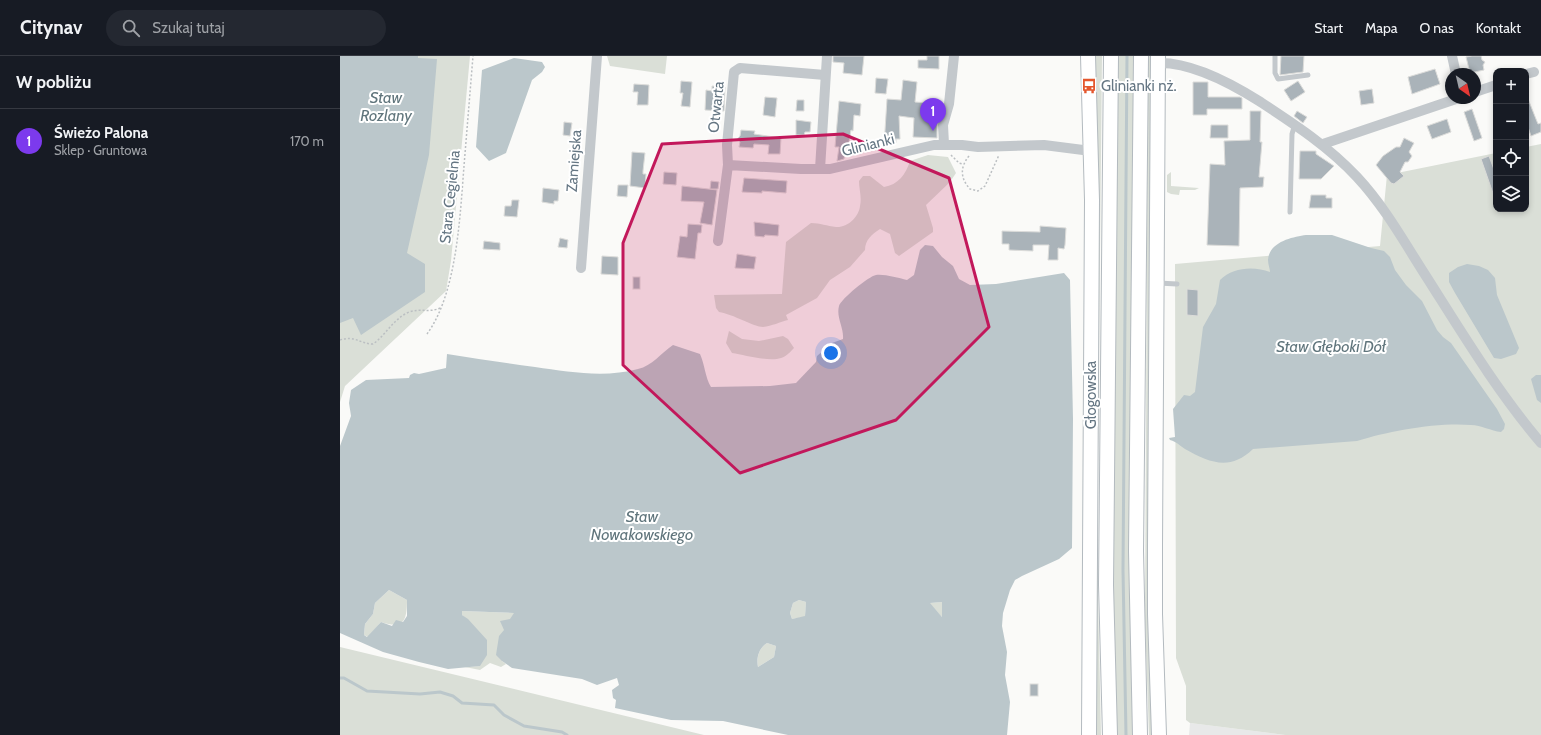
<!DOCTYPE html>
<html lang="pl">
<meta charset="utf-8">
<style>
:root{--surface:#171b24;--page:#242831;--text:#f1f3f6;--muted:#9ea1a6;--line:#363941;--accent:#7c3aed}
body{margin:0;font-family:Cabin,sans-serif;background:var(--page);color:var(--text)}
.controls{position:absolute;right:12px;top:12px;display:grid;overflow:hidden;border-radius:8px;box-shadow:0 2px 6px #0003}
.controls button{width:36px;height:36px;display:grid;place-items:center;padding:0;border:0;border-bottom:1px solid var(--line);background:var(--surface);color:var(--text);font:20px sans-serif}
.compass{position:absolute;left:1105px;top:12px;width:36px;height:36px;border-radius:50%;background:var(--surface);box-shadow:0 2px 6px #0003;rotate:146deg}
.you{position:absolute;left:491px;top:297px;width:14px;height:14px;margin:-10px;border:3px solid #fff;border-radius:50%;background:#1a73e8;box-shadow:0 0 0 6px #1a73e833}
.badge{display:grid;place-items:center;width:26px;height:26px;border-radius:50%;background:var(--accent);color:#fff;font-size:13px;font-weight:700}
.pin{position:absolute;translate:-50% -33px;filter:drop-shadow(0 1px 2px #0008)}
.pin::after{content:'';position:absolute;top:21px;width:14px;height:12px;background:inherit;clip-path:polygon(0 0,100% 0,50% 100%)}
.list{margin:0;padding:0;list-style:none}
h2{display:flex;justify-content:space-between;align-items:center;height:52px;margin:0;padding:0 16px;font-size:17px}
h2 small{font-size:13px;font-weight:400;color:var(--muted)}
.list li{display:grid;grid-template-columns:26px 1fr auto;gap:12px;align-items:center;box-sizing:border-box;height:64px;padding:0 16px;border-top:1px solid var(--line)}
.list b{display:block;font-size:15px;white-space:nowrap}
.list p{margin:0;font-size:13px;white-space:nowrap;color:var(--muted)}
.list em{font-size:13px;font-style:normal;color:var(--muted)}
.icon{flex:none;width:22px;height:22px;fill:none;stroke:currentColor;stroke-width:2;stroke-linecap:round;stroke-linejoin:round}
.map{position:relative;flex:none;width:1201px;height:679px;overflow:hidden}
header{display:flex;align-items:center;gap:24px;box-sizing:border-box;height:56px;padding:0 20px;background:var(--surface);border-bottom:1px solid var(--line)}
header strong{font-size:19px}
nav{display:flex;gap:22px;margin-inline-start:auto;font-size:14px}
.search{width:280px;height:36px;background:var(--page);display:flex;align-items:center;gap:10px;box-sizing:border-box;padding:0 14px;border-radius:22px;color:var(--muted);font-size:15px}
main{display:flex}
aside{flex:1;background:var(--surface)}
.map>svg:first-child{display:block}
.built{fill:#e8e9e9}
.green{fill:#dadfd7}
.water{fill:#bbc7cb;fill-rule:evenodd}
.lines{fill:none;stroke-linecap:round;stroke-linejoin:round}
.stream{stroke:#bbc7cb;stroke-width:3}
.building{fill:#aab3b9;stroke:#dcdcda}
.secondary-casing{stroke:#b3babf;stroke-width:16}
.path{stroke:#bbbfc2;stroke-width:1.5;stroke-dasharray:2 2;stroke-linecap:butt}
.lane{stroke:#c3c8cc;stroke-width:5}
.street{stroke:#c3c8cc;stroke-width:10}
.secondary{stroke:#fff;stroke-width:14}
.marked{fill:#c2185b;fill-opacity:0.2;stroke:#c2185b;stroke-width:3;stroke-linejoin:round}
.labels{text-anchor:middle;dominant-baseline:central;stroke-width:4;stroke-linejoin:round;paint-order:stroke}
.poi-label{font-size:15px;fill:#657683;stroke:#fff;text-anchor:start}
.street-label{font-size:15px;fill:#657683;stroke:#fff}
.water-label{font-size:16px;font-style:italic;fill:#60757c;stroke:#fff}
</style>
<header>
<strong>Citynav</strong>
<div class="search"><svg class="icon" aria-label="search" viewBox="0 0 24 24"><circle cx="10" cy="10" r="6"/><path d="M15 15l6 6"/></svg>Szukaj tutaj</div>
<nav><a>Start</a><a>Mapa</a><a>O nas</a><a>Kontakt</a></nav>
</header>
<main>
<aside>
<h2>W pobliżu<small></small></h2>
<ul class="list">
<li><span class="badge">1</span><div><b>Świeżo Palona</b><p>Sklep · Gruntowa</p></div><em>170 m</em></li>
</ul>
</aside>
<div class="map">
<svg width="1201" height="679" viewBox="0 0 1201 679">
<rect width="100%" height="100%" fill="#fafaf8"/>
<polygon class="built" points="850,667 945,679 849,679"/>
<g class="green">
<polygon points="0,0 130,0 111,205 106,235 5,330 0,346"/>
<polygon points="267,0 327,0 325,18 270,10"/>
<polygon points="753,0 762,0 757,495 761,679 754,679"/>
<polygon points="777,0 794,0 790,512 793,679 776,679 773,512"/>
<polygon points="808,0 813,0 814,679 809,679 805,566"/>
<polygon points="1201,88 1201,679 945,679 850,667 846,664 846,630 836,602 835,208 1040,190 1047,119 1156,97 1156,153 1186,153 1186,91"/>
<path d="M588,99L608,101L616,117L610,126L586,149L593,172V176L559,200L555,197L550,178L540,173C532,178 525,184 525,194L510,211L490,224L477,242L446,259L448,264C440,266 432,270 423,271C414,271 393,258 379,256L376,252L374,239L442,238L446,186L471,167C480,167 487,170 496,171C507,172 519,161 520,150C522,142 519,133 519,125L523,120H530L544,131C558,129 566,118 570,105Z"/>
<polygon points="831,116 831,130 859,132 855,134 840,134 839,139 831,138 827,136 827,119"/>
<path d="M389,275L402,283L419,285L443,280L448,283L454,292C450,296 447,300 441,302C429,306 405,299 392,297L386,287Z"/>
<path d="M49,534L67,544C67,566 63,573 41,566L28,581L24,579L25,568L33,558L35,547Z"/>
<polygon points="459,544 466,546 465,561 452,563 450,557 453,547"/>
<polygon points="602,546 602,561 589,547"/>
<polygon points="122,555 175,557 164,574 162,605 166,608 161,611 150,607 140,614 125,611 140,610 134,571 122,559"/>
<path d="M427,587L436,590L434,601L418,611C416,602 419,592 427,587Z"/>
<polygon points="0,591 364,679 0,679"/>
</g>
<g class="water">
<polygon points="0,0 78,0 78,2 97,3 89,99 67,197 85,208 85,236 21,279 13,262 0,267"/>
<polygon points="174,2 202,6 205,11 202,16 192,24 166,97 149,105 136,91 142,14"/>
<path d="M966,179H992L1031,192L1044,195L1050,201L1055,214L1066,229L1082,245L1097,274L1103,281L1111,287L1157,353L1165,368L1164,373L1161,376C1151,375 1141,369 1131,369C1098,366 1048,375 1017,385L913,393C890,415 870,407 845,393C839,389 837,386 830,384L829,382L835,381L833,353L844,339L850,340L855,336L863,271L876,248L880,224C893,211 914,210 930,216C930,213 928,208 928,204C929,186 952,181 966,179Z"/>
<path d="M585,189L593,190L602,201L613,210L619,223L630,229L656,228L724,217L730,224L733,363L732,492L719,503L682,520L675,524L670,534L663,557L662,570L667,596L665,619L670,646L667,679H448L383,665L331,664L275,652L276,644L273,642L272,634L279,629L277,622L257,629L242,623L172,612L162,605L156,599L159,580L164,574L160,565L170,563L174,557L122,555V559L128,563L147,584V599L140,610L108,613L79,606L43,596L0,577V390L11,360L9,347L11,334L26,324L69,322L70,319L74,317L79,318L106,312L107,298C137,303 166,307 195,311C229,316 265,322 298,313C312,310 321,297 333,289L360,298C365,309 365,321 371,331L430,330L456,327L476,306L477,300L492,287L503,283C504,271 496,262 499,250C501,243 529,220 536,219C545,218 558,222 567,224L574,219L580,194ZM49,534L67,544V560L63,566L56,564L52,570L41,566L27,581L24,579L25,568L33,558L35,547ZM459,544L466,546L465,560L452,563L450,557L453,547ZM602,546V561L590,547ZM427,587L436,590L434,601L418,611C416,602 419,592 427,587Z"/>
<polygon points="1127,208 1139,210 1148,214 1155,222 1157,239 1179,292 1176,298 1161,303 1154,302 1115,237 1109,226 1109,217 1118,211"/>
<polygon points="1196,319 1201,319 1201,347 1197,344 1191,323"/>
</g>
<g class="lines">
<g class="stream">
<polyline points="0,622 4,622 27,635 80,638 100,636 113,640 122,647 154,649 164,659 184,670 222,676 227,679"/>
<polyline points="786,679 783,514 787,0"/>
</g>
</g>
<g class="building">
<polygon points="493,0 524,0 522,19 503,17 504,7 493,6"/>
<polygon points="587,0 599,0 599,13 578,12 578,4 587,4"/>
<polygon points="941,0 964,0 963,16 940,19"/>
<polygon points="1132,0 1141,0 1142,4 1145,6 1143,9 1144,14 1130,17 1126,1"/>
<polygon points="1095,13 1100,28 1072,38 1068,21"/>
<polygon points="536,22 548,23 546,38 535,37"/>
<polygon points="563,24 577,26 575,46 588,47 587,53 600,55 597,67 597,82 573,81 574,62 559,60 560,83 556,83 556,87 544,90 547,43 561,44"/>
<polygon points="341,25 352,26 350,51 341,50 343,37 340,37"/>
<polygon points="958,25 965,36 951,45 944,34"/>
<polygon points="853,26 868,26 868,41 900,41 902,42 902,53 867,53 867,59 853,59"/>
<polygon points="294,28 309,29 308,49 297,49 298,36 293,36"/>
<polygon points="372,30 385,31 384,55 365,54 366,34 372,35"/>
<polygon points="1032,33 1034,47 1021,49 1019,35"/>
<polygon points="1186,38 1198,68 1201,67 1201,76 1191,80 1186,65"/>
<polygon points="425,41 437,42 435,61 423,59"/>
<polygon points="457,44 464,44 464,55 456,55"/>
<polygon points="499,45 521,48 520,60 514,59 513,75 511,74 508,92 506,92 504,103 497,105 499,91 495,91"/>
<polygon points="1132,53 1142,82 1134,85 1124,56"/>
<polygon points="910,55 921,55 920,86 922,86 919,121 924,121 923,131 900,132 899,190 867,189 870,108 885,109 884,85 910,84"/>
<polygon points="957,55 967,61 963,67 954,60"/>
<polygon points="1107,63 1111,76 1092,83 1087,70"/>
<polygon points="456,64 471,66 470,76 465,76 464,79 456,79"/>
<polygon points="224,66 232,67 230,80 223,79"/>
<polygon points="871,69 888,69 888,82 870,82"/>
<polygon points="401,74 415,75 414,78 441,82 440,98 428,98 429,89 414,88 413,92 399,91 400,86 397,83 400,80"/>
<polygon points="1064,82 1074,87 1069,96 1072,100 1068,106 1065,106 1060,116 1064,120 1054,128 1051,127 1036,109 1043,100 1056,91 1060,91"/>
<polygon points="960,95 976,95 976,98 994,110 981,123 959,123"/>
<polygon points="292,96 305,97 303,115 303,118 306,118 305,132 290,130"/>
<polygon points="1149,100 1156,119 1155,143 1141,103"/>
<polygon points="324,116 337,117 336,129 323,128"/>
<polygon points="404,122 447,125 446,137 422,135 422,137 402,136"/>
<polygon points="371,125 379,126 378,133 370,133"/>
<polygon points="278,129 288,129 287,141 277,140"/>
<polygon points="342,130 377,134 372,169 360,167 364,146 341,145"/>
<polygon points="203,132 219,134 218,145 214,145 214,148 202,146"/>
<polygon points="971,139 986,139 986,142 992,142 992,152 969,152"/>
<polygon points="172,144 179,144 177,161 164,160 165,150 171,150"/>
<polygon points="414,166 439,169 438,180 425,179 424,181 415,180"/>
<polygon points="348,168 362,169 361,177 358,177 355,203 337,201 340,180 347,181"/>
<polygon points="700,170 726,172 725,189 724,193 718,192 718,204 708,204 709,189 693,189 693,195 669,194 669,188 662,188 662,175 700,176"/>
<polygon points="220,182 228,184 227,192 218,191"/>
<polygon points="144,185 160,187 160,194 143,193"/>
<polygon points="397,198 416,201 414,213 395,212"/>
<polygon points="262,200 278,201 278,219 261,218"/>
<rect x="293" y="221" width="7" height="12"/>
<polygon points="847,233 858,234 858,260 847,259"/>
<rect x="690" y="628" width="8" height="12"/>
</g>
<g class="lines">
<g class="secondary-casing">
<g id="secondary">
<polyline points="748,0 752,144 749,679"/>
<polyline points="818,0 815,490 815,558 819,679"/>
<polyline points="770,679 766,529 771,0"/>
<polyline points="800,679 796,495 801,0"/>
</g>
</g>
<g class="path">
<polyline points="611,99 619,107 623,108"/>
<path d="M629,100C620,111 620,122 630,133L638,135L645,130L659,99"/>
<path d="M87,278C117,237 120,160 124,110C127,73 130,37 133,0"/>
<path d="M0,284C15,279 20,288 33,288C46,279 53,263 69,256C80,252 90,257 100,252"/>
</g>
<g class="lane">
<polyline points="935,0 935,17 938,23 968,19"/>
<polyline points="950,156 952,78 955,68"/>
<polyline points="818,227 837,228"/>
</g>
<g class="street">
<polyline points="1112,0 1116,18"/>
<path d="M818,7C851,6 892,28 919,45C954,68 988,90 1017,121C1044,150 1063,184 1084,217C1121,275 1156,334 1201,387"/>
<polyline points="1186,18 1194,16"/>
<polyline points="1135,36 1156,29"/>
<polyline points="604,88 603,69 609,48 614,0"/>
<polyline points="983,88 1119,42"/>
<polyline points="388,109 387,89 394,16 400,12 485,19"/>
<polyline points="480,113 487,0"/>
<polyline points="378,185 388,109 461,113 490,113 594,89 622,89 638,91 704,89 751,95"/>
<polyline points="241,212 257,0"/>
</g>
<use href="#secondary" class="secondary"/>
</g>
<path class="marked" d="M503,78L609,122L649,271L556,364L400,417L283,309V187L322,88Z"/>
<defs>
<g id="bus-bare" transform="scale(1.2)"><path d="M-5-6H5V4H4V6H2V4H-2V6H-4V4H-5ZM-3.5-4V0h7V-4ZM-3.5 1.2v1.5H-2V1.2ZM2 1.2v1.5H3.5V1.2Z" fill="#e4572e" stroke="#fff" stroke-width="2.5" paint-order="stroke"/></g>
</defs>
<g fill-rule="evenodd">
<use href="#bus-bare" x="749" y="30"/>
</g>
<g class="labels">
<g class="poi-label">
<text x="761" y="30">Glinianki nż.</text>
</g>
<g class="street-label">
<text transform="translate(376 51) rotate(-84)">Otwarta</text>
<text transform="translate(528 89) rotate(-14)">Glinianki</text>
<text transform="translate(234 105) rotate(-86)">Zamiejska</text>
<text transform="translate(110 141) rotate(-84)">Stara Cegielnia</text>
<text transform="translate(751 339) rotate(-90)">Głogowska</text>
</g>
<g class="water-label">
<text x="46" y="41">Staw<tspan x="46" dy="18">Rozlany</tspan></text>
<text x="991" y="290">Staw Głęboki Dół</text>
<text x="302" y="460">Staw<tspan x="302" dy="18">Nowakowskiego</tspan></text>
</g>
</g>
</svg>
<div class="controls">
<button>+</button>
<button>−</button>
<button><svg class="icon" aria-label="locate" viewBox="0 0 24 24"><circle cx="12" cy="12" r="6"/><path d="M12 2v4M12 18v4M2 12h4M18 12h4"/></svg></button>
<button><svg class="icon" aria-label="layers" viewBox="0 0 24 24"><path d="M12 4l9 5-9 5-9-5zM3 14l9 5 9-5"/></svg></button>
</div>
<svg class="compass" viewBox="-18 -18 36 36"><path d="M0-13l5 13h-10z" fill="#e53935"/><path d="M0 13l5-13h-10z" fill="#9ea1a6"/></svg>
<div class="you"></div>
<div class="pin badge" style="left:593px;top:75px">1</div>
</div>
</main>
